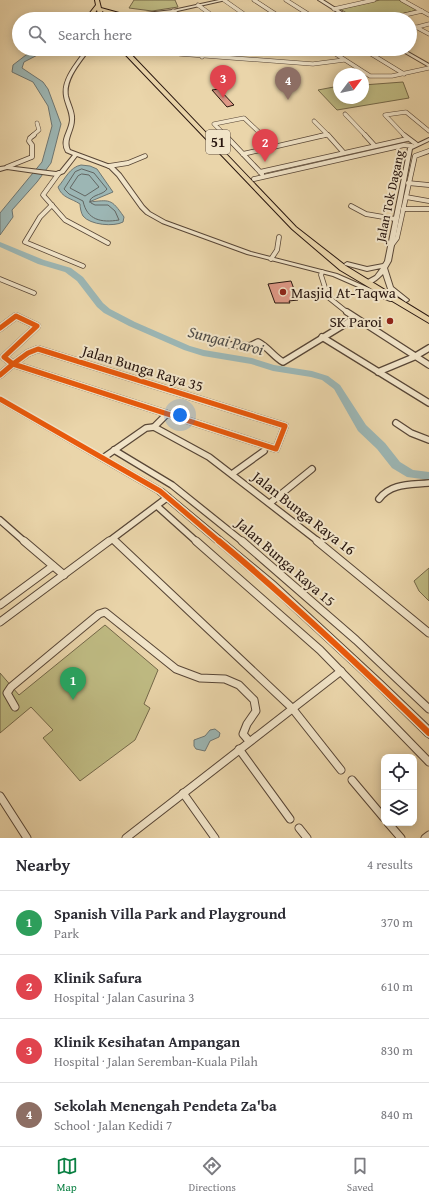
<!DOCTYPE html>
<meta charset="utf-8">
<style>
:root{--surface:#fff;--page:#f2f2f3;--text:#2b2b33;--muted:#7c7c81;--line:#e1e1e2;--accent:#0b8043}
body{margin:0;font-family:"Gentium Book Plus",serif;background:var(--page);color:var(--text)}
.controls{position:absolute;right:12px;bottom:12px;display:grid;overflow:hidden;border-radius:8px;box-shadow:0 2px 10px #0003}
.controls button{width:36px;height:36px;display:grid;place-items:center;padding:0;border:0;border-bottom:1px solid var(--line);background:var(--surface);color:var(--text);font:20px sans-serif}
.compass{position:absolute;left:333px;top:68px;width:36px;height:36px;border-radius:50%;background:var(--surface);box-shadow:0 2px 10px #0003;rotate:58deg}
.you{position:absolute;left:180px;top:415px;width:14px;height:14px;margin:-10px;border:3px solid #fff;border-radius:50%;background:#1a73e8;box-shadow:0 0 0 6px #1a73e833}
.badge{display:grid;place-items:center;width:26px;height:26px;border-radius:50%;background:var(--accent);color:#fff;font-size:13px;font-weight:700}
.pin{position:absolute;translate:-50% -33px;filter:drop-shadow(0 1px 2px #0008)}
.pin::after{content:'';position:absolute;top:21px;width:14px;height:12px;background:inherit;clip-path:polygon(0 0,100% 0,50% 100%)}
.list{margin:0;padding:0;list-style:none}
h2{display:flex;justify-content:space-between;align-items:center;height:52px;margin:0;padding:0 16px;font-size:17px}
h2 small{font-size:13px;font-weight:400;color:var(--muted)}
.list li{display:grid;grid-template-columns:26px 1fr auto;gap:12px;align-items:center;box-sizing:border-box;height:64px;padding:0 16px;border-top:1px solid var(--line)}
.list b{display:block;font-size:15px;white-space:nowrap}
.list p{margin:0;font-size:13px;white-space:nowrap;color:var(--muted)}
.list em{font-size:13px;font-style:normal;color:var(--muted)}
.icon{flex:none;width:22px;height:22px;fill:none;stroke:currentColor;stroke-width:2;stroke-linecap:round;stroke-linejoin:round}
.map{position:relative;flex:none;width:429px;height:838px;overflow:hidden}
.search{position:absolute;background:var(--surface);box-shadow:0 2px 10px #0003;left:12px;right:12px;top:12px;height:44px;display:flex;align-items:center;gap:10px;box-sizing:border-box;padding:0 14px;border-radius:22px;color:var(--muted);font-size:15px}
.sheet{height:308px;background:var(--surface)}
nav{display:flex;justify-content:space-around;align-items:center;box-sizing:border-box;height:56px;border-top:1px solid var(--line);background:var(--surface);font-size:11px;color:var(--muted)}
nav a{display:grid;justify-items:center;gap:2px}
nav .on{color:var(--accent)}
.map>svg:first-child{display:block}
.green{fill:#bfbb83;stroke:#746849}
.water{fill:#9cb6b4;stroke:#6e7672}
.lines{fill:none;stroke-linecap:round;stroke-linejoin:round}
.shore{stroke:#626662;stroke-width:1}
.river{fill:#9cb6b4;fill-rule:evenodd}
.building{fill:#df9987;stroke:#28160f}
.minor-far3-casing{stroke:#584636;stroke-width:4.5}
.minor-far2-casing{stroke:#584636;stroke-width:5.5}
.minor-far1-casing{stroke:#584636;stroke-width:8}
.minor-casing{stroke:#584636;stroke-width:9}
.tertiary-casing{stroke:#584636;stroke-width:2}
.trunk-casing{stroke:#28160f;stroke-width:2}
.minor-far3{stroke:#f1e4c8;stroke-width:3.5}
.minor-far2{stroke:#f1e4c8;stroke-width:4}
.minor-far1{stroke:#f1e4c8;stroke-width:5.5}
.minor{stroke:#f1e4c8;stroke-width:7}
.tertiary{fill:#f1e4c8;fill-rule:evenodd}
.trunk{fill:#ead5aa;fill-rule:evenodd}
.cycleway-far1-casing{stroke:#f1e4c8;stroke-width:8}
.cycleway-casing{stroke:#f1e4c8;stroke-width:9}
.cycleway-far1{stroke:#e8590c;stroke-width:5}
.cycleway{stroke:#e8590c;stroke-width:6}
.poi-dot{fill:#8f2418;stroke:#f1e4c8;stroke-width:1.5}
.labels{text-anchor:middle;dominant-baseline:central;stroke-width:4;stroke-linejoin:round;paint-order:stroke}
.far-street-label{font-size:13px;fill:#28160f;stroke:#f1e4c8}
.shield{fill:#f1e4c8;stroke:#645446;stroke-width:1}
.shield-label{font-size:14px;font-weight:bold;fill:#28160f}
.poi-label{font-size:15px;fill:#28160f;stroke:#f1e4c8;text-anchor:start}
.street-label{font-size:15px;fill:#28160f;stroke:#f1e4c8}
.water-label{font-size:16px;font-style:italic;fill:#514e49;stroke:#f1e4c8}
</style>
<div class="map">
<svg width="429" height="838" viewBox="0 0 429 838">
<rect width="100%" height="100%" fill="#ead5aa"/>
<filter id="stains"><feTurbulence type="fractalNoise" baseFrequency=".005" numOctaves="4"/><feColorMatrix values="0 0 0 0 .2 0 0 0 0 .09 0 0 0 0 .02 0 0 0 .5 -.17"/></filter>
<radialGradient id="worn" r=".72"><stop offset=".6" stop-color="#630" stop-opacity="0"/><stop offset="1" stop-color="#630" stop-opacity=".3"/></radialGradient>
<g class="green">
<polygon points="134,0 175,0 178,7 152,11 129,8"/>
<polygon points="380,0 399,0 418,10 380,19 357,19 340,9"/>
<polygon points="403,82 409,98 337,110 318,90 339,86 339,98 363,98 363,85"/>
<polygon points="429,568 429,601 419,591 414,581"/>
<polygon points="105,625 158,670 144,704 150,708 135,740 80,781 43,738 53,730 31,707 0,733 0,673 19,695"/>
</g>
<g class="water">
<polygon points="40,49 49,49 24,62 22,68 43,82 48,89 61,124 51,163 37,182 12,210 13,217 0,235 0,213 42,162 52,126 48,106 33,82 12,72 13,65 26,55"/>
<path d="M81,165L90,166L97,169L113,192L89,202C110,200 111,198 124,217L123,222C114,227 90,225 83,216C81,213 80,207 80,204C71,198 62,198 58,187C65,179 70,167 81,165Z"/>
<polygon points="215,729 220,733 219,737 210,741 205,751 196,749 194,746 194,740 205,736 210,730"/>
</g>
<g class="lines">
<g class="shore">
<path d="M82,169L94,173L107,189C103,195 94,194 90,200L91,203L95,205H108L115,211L119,220C101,223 87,220 83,201L69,194L64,189L75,172Z"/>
<polygon points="82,174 89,175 99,187 85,196 70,188 78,176"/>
</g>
<polygon class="river" points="0,242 44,260 71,268 83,277 103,303 110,309 135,322 190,346 204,350 252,358 274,365 312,371 328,376 340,385 366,425 385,443 400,462 413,470 429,472 429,480 407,477 392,468 377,449 358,431 334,389 322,380 311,377 273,371 251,364 203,356 184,350 129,326 104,313 97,307 77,281 65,272 38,264 0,247"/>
</g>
<g class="building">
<polygon points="219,89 234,105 227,107 212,90"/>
<polygon points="291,281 298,300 289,301 290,303 275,303 268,284"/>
</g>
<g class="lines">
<g class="minor-far3-casing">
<g id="minor-far3">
<polyline points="224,0 251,19"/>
<polyline points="254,0 283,19"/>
<polyline points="286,0 316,19"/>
<polyline points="402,0 429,15"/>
<polyline points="198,5 217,19"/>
<polyline points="334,9 374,0"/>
<polyline points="173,11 184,19"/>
<polyline points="387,19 422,11"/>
<polyline points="416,27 429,34"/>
<polyline points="410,29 429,24"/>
<polyline points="169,49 180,54 313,64 344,60"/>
<polyline points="275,49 311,51 319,49"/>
<polyline points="328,49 370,76 392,76 429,68"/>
<polyline points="363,49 404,74"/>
<polyline points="202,57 206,49"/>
<polyline points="345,114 366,136"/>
<polyline points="314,121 329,136"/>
<polyline points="32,136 39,130 37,123"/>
<polyline points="226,136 214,124 244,118 263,136"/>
<polyline points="320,136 327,135"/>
<polyline points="405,136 385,115 406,112 429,131"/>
</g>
</g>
<g class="minor-far2-casing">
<g id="minor-far2">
<polyline points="225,135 262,174"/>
<polyline points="262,135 274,147"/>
<polyline points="328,135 344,153"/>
<polyline points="365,135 375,146"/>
<polyline points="404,135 416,144"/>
<polyline points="243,154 325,135"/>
<polyline points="109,166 128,163 145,156"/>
<polyline points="7,167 32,157 32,145 29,141 30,138 34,135"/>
<polyline points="260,172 407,139"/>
<polyline points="59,173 43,195 65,220 108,243"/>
<polyline points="254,179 404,145 412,146"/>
<polyline points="408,183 429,185"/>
<polyline points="406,197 429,201"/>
<polyline points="52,205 40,217 25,242 83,266"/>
<polyline points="351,206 366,214 395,219"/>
<polyline points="403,209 429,209"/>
<polyline points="391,246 397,238 415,156 429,151"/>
<polyline points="271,259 277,250 279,237"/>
<polyline points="322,272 321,275 328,297 348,313"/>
<polyline points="0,279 34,293"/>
</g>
</g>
<g class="minor-far1-casing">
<g id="minor-far1">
<polyline points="347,312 429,365"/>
<polyline points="0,328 16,316 37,326 4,357 13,364"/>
<polyline points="322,337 429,403"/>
<path d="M231,345L250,346L258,342C268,347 273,356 283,362L355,318"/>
<polygon points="38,349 285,426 276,449 13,364 28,353"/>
<polyline points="378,372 414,357 429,348"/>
<polyline points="0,375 13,364"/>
<polyline points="396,423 411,433 429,440"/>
<polyline points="154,427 209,457 319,542"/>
<polyline points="114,450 172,485 243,542"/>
<polyline points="103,458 146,428 154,427 167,414"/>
<polyline points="232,474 264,451"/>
<path d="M379,499C391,483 410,485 429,483"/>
<polyline points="270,503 312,469"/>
<polyline points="157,506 197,542"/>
<polyline points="0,520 25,542"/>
<polyline points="113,539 116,542"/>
<polyline points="108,542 168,497"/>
</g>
</g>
<g class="minor-casing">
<g id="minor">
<polyline points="24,541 64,575"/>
<polyline points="115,541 292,708 341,770"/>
<polyline points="196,541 320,650 429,762"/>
<polyline points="242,541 356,640 429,709"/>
<polyline points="317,541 429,633"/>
<polyline points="0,605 53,566"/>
<polyline points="0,622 109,541"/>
<polyline points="15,707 7,693 11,687 99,614 105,612 176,669 200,678 225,679 239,685 254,700 256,711 247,724 243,734 249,741"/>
<polyline points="239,749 290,819"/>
<polyline points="352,780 384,818"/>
<polyline points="183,793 215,838"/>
<polyline points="0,796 27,838"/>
<polyline points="388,823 401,838"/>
<polyline points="299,828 307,838"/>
<polyline points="126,838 341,671"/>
<polyline points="425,838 429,835"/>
</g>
</g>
<g class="tertiary-casing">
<g id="tertiary">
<polygon points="219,0 226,0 173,12 115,19 90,19 92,18 109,17 173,10"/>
<polygon points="318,0 323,0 353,19 348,19"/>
<path d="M86,49H90C81,62 65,79 68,96C70,104 75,112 74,120C74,131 65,140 70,150L113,166L121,174L144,206L150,212L166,221L251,252L337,274L394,299L395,300L394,301H390L333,276L247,254L162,223L146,214L140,208L117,176L109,168L77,156L64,173L56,176L7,169L0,171V167L7,166L56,172L60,171L73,155L66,152C59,140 69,132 70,120C70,111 65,104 64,96C61,79 77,62 86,49Z"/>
<polygon points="398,49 403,49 429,64 429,67"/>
<path d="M429,138V141L412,149L391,261L387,268L393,287L408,299L409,300L408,301L406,302L388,289L383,274C378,279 372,285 364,284V282L375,276L381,268L367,271L345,265L344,264L347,262L367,267L383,264L385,261L408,148Z"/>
<polygon points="0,397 163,489 275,582 381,680 429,726 429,738 426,736 375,686 269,588 157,493 0,402"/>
</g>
</g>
<g class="trunk-casing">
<g id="trunk">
<polygon points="95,0 99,0 101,8 130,16 128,17 108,14 102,11 103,19 99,19 97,10 90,19 85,19 96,5"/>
<polygon points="120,49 126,49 296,227 346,266 429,317 429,323 340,270 292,229"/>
</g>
</g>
<use href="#minor-far3" class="minor-far3"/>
<use href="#minor-far2" class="minor-far2"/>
<use href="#minor-far1" class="minor-far1"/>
<use href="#minor" class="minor"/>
<use href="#tertiary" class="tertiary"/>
<use href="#trunk" class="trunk"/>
<g class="cycleway-far1-casing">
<g id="cycleway-far1">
<polyline points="0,328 16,316 37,326 4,357 13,364"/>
<polygon points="38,349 285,426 276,449 13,364 28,353"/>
<polyline points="0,375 13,364"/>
<polyline points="0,399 160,491 220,542"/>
</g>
</g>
<g class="cycleway-casing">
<path id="cycleway" d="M219,541C292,602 361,667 429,733"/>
</g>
<use href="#cycleway-far1" class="cycleway-far1"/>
<use href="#cycleway" class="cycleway"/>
</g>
<g class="poi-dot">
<circle cx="283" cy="292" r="4"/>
<circle cx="390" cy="321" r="4"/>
</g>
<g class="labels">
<g class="far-street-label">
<text transform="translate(390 196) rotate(-78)">Jalan Tok Dagang</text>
</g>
<rect class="shield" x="206" y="130" width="24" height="24" rx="3"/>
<g class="shield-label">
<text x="218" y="142">51</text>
</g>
<g class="poi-label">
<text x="291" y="292">Masjid At-Taqwa</text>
<text x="382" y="321" text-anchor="end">SK Paroi</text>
</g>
<g class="street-label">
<text transform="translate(143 368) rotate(17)">Jalan Bunga Raya 35</text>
<text transform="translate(304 513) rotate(38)">Jalan Bunga Raya 16</text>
<text transform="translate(286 562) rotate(41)">Jalan Bunga Raya 15</text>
</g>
<g class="water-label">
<text transform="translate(226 340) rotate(14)">Sungai Paroi</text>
</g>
</g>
<rect width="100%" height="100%" filter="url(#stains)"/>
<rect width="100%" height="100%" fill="url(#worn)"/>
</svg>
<div class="controls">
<button><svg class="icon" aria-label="locate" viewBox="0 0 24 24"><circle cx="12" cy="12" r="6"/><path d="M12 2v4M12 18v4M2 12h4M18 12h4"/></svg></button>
<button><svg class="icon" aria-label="layers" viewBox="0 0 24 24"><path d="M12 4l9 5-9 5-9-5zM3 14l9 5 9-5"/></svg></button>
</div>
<svg class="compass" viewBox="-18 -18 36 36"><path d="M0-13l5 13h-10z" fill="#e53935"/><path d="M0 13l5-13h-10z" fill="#7c7c81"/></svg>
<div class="you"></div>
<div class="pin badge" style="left:73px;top:700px;background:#2e9e5b">1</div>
<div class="pin badge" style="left:265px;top:162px;background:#e0444e">2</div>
<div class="pin badge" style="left:223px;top:98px;background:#e0444e">3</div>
<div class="pin badge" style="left:288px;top:100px;background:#8d6e63">4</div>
<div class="search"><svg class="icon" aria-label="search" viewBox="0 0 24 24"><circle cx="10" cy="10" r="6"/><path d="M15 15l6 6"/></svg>Search here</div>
</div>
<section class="sheet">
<h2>Nearby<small>4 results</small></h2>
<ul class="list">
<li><span class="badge" style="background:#2e9e5b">1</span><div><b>Spanish Villa Park and Playground</b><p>Park</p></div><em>370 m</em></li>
<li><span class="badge" style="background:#e0444e">2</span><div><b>Klinik Safura</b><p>Hospital · Jalan Casurina 3</p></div><em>610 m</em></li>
<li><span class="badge" style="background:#e0444e">3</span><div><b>Klinik Kesihatan Ampangan</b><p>Hospital · Jalan Seremban-Kuala Pilah</p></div><em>830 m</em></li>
<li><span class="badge" style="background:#8d6e63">4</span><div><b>Sekolah Menengah Pendeta Za'ba</b><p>School · Jalan Kedidi 7</p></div><em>840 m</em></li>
</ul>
</section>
<nav>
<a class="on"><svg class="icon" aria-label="map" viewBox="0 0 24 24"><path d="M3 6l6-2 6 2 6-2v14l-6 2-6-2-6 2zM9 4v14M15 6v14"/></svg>Map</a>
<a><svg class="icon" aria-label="directions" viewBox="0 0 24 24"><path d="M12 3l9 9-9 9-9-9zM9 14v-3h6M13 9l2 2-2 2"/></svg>Directions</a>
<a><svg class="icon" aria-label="saved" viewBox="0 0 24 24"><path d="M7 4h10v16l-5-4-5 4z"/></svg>Saved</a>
</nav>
